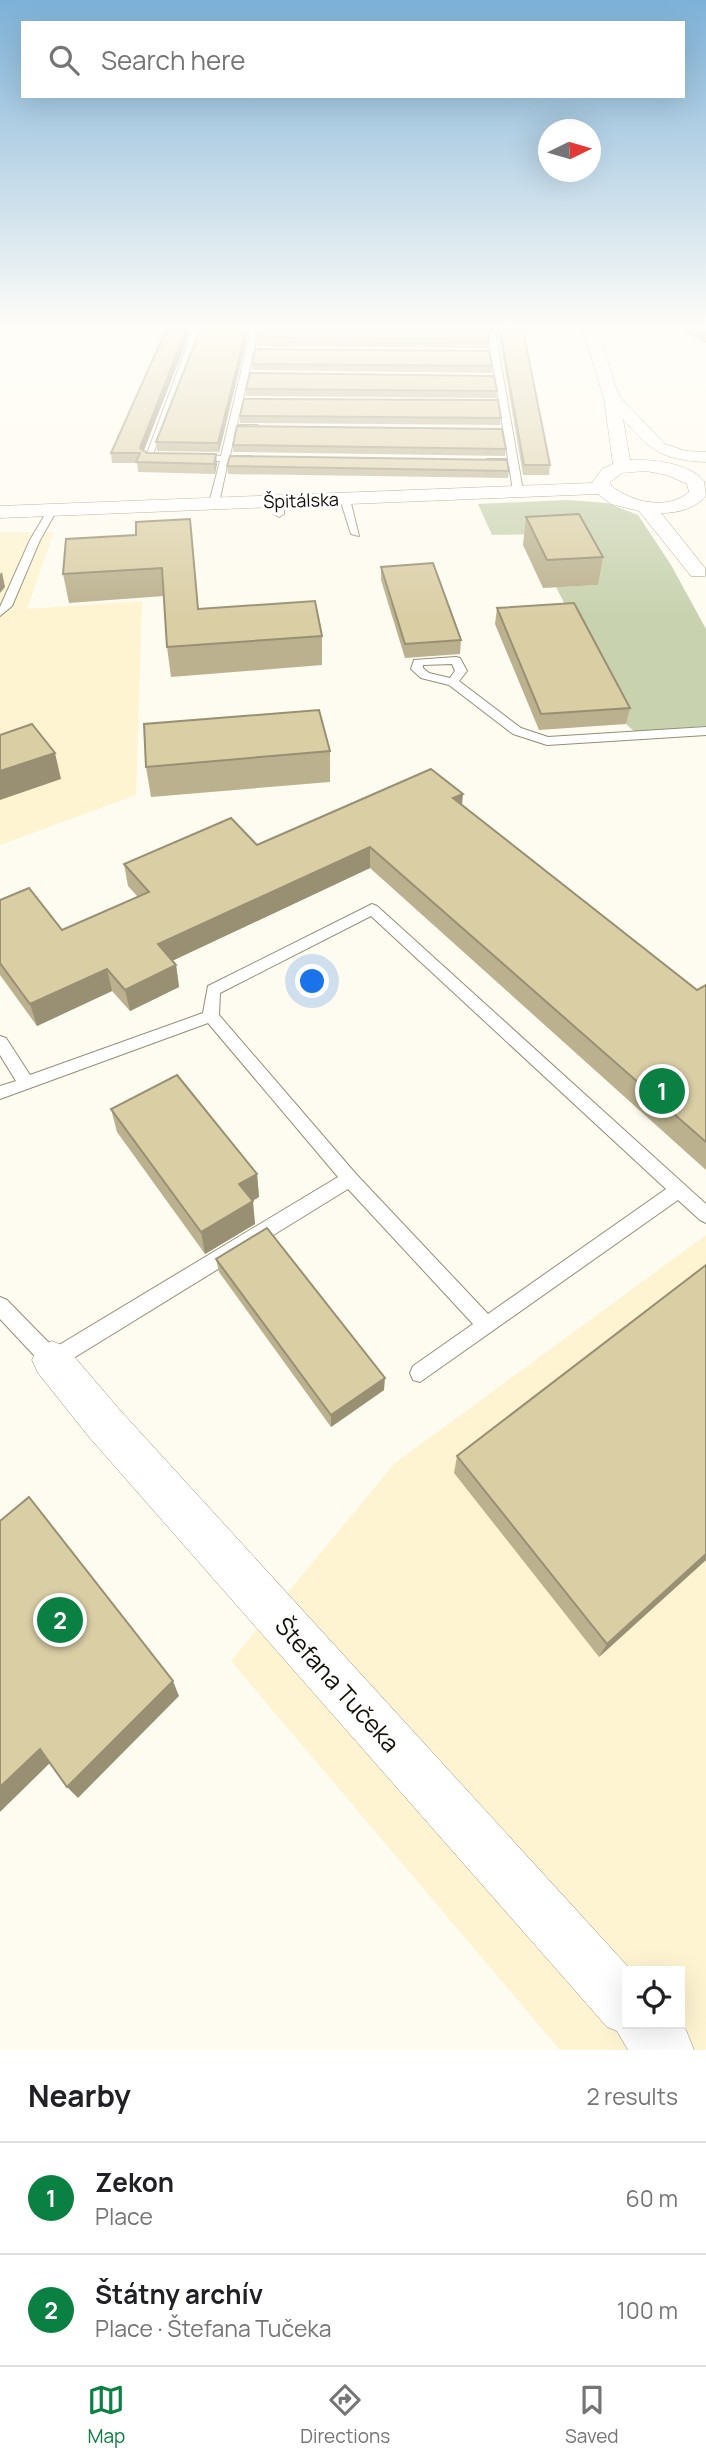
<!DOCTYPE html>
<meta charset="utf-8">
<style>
:root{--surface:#fff;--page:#f2f2f2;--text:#202124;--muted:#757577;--line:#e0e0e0;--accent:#0b8043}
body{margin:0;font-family:Manrope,sans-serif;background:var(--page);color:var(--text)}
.controls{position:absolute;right:21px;bottom:21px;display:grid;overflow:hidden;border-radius:0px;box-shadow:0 7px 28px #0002}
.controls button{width:63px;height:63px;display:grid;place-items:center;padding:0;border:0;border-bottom:2px solid var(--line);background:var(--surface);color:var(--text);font:35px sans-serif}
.compass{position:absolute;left:538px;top:119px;width:63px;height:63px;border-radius:50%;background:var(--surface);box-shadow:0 7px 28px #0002;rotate:85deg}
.you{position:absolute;left:313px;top:982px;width:24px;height:24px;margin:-18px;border:5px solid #fff;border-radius:50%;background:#1a73e8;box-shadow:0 0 0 10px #1a73e833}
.badge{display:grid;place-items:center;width:46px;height:46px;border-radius:50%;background:var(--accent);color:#fff;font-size:23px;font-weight:700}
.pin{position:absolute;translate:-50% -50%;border:4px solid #fff;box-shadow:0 2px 7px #0006}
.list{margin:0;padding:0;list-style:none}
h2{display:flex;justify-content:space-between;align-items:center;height:91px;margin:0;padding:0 28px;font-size:30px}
h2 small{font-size:23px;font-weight:400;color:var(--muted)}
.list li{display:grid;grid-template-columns:46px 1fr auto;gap:21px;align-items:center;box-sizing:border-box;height:112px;padding:0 28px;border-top:2px solid var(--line)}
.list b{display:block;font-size:26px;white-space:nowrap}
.list p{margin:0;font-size:23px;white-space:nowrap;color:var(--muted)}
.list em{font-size:23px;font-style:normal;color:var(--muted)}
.icon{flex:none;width:38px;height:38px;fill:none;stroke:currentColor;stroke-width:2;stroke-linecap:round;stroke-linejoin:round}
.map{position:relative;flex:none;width:706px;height:2050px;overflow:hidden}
.search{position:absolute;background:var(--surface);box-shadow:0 7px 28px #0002;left:21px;right:21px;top:21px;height:77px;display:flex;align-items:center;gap:18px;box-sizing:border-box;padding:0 24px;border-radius:0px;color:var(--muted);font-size:26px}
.sheet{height:315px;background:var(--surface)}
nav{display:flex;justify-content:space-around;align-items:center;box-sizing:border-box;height:98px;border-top:2px solid var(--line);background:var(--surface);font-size:19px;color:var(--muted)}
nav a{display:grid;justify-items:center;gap:4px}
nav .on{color:var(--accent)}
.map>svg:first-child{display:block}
.built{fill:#fef4d1;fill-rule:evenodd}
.green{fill:#c8d2af}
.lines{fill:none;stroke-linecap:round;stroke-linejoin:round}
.service-casing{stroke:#958e75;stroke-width:2}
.minor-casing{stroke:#958e75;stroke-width:1}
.service{fill:#fff;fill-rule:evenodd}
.minor{fill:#fff;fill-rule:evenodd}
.wall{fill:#bbb18e}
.shaded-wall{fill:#999074}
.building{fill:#dacea5;stroke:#999074;stroke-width:2}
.labels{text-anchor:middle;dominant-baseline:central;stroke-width:6;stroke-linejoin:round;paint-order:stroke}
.far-street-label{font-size:18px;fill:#131007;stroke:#fff}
.near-street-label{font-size:24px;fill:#131007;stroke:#fff}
</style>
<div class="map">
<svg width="706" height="2050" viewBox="0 0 706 2050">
<rect width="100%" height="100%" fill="#fefbf0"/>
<g class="built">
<polygon points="0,532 54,532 27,609 142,601 136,795 0,845"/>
<path d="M706,1235V2050H560L231,1661L395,1463ZM627,1971H680V2024H627Z"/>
</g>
<polygon class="green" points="567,500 607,503 638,515 671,565 706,629 706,726 635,732 627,725 556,587 598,585 539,534 492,535 478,504"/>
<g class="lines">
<g class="service-casing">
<g id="service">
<polygon points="193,330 201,330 153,454 168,457 164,460 145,459"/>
<polygon points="251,330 259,330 254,349 280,351 253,353 243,399 263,399 267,401 263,403 242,403 237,425 257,425 261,428 257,431 235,431 230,456 251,456 255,459 251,462 228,461 219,503 214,506 209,503 220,461 197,461 193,458 197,455 221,456"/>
<polygon points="487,330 495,330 523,491 518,494 513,491 509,465 487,465 483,462 487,459 508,459"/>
<polygon points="508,330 563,330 559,332 512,332"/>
<polygon points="345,496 350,499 359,536 351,534 340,499"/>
<polygon points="279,498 284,501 284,514 279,517 274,514 274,501"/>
<polygon points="49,508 57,510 40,540 12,606 0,616 0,607 30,540"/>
<path d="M456,657L460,658L467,671L459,681L521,728L548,737L706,727V735L547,745L513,734L449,685L421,678L411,669L414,660ZM452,664L455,671L450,678L429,673L423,668V665Z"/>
<path d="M372,904L377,906L706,1204V1223L700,1220L678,1200L420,1382L413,1380L410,1373L413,1366L473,1324L348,1189L59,1367L52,1369L45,1367L0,1319V1297L7,1300L54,1348L338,1177L208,1023L0,1099V1086L16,1081L0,1055V1036L6,1038L30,1075L203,1013L208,986ZM371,916L666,1189L488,1314L356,1174L219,1015L220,993Z"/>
</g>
</g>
<g class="minor-casing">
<g id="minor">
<path d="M583,330H597L619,396L665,444L686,451L706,452V462C662,460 651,451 623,419L630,460C652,459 689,463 704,481L706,496C694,509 678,513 661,513L705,568V576H691L639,511L611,504L598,494L0,518V506L592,483L602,469L613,464L604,398ZM646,471L667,475L687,484L689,492C667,511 632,502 611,486L610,482L622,473Z"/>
<polygon points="52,1341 66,1347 119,1409 632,1971 627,1971 627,2024 680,2023 686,2030 694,2050 628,2050 617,2031 607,2027 89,1437 38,1373 32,1360 38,1347"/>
</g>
</g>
<use href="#service" class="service"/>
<use href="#minor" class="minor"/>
</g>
<g class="wall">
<polygon points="249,330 219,452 157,451 156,442"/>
<polygon points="498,330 523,330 550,465 549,475 523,475"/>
<polygon points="680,330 706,330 706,343"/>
<polygon points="257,337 489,339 488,348 257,346"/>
<polygon points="252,364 492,366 492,373 252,370"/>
<polygon points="246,389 497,391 496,398 246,396"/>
<polygon points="240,416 501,418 500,425 240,423"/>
<polygon points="233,445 506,449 505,456 233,452"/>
<polygon points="144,451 147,453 217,464 215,474 138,472 137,463 112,463 111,453"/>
<polygon points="227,466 509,471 508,478 228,474"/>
<polygon points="526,517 603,557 598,585 543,588 523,545"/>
<polygon points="136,535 199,609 322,636 322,665 171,677 167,647 164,596 69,603 63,574"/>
<polygon points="381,567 461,640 460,654 405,658 381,580"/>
<polygon points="497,608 630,708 626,724 539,730 495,624"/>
<polygon points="330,751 330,782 151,797 146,767"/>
<polygon points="462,805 697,990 706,985 706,1170 370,868 172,961 176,965 179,987 130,1011 112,991 37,1026 0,975 0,900 62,930 138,897 128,886 124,864 257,845"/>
<polygon points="111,1109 257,1174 259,1197 252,1201 255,1224 205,1254 117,1132"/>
<polygon points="216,1259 384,1390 331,1427 219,1272"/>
<polygon points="457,1456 706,1560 599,1657 454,1473"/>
</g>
<g class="shaded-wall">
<polygon points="186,330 191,330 141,458 140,448"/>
<polygon points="246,330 249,330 219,452 218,443"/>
<polygon points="216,454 217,464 215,474 214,464"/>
<polygon points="2,572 5,587 0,593 0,574"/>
<polygon points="55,753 61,779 0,800 0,771"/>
<polygon points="463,794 461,815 453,798"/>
<polygon points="370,847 370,868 161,966 158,944"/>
<polygon points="176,965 179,987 130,1011 125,990"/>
<polygon points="107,969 112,991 37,1026 30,1004"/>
<polygon points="257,1174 259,1197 242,1207 239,1184"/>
<polygon points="253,1201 255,1224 205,1254 201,1232"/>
<polygon points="385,1378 384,1390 331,1427 331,1415"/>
<polygon points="706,1554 706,1560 599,1657 607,1644"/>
<polygon points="173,1681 179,1696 78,1798 67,1787"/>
<polygon points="40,1749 52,1761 0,1812 0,1787"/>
</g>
<g class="building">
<polygon points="166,330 186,330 140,448 147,453 216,454 214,464 136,462 140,453 111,453"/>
<polygon points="200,330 246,330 218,443 156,442"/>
<polygon points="258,330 487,330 489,339 257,337"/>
<polygon points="500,330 523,330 550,465 524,465"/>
<polygon points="255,349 489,351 492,366 252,364"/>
<polygon points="250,373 494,376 497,391 246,389"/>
<polygon points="244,399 498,400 501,418 240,416"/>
<polygon points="237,426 502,429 506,449 233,445"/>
<polygon points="230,456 507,460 509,471 227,466"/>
<polygon points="579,514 603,557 547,560 526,517"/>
<polygon points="190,519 198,609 315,601 322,636 167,647 162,568 63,574 66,539 136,535 136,522"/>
<polygon points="433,563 461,640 405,644 381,567"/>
<polygon points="574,603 630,708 541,714 497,608"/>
<polygon points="319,710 330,751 146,767 144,724"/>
<polygon points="32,724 55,753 0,771 0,735"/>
<polygon points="431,769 463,794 453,798 697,990 706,985 706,1142 370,847 158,944 176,965 125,990 107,969 30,1004 0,963 0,900 29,888 62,930 149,892 124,864 231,818 257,845"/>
<polygon points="177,1075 257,1174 239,1184 253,1201 201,1232 111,1109"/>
<polygon points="267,1228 385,1378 331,1415 216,1259"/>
<polygon points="706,1265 706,1554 607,1644 457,1456"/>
<polygon points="29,1497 173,1681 67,1787 40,1749 0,1787 0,1521"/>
</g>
<linearGradient id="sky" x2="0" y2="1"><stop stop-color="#7db1d7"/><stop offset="0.53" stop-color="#fffdf8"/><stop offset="1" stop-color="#fffdf8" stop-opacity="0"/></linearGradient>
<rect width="706" height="617" fill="url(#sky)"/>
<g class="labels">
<g class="far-street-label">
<text transform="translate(301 500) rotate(-2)">Špitálska</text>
</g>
<g class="near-street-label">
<text transform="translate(338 1684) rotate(48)">Štefana Tučeka</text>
</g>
</g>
</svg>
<div class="controls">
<button><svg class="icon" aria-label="locate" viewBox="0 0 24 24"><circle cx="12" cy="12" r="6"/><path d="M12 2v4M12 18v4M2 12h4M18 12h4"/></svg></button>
</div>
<svg class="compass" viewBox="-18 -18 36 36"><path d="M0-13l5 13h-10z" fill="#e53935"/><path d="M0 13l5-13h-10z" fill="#757577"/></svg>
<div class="you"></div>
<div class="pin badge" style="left:662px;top:1091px">1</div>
<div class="pin badge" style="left:60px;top:1620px">2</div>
<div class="search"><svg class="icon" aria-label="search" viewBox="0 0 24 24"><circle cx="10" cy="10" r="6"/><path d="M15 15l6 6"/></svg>Search here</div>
</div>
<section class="sheet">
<h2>Nearby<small>2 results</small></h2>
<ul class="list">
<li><span class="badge">1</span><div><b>Zekon</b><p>Place</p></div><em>60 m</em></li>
<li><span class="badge">2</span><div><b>Štátny archív</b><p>Place · Štefana Tučeka</p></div><em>100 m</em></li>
</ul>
</section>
<nav>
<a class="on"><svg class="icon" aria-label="map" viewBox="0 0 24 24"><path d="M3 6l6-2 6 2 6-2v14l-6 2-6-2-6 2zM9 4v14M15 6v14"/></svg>Map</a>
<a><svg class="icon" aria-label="directions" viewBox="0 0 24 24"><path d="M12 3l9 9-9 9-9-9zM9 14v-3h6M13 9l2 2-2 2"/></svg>Directions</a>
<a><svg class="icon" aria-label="saved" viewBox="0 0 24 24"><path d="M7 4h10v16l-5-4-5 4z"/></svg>Saved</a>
</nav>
